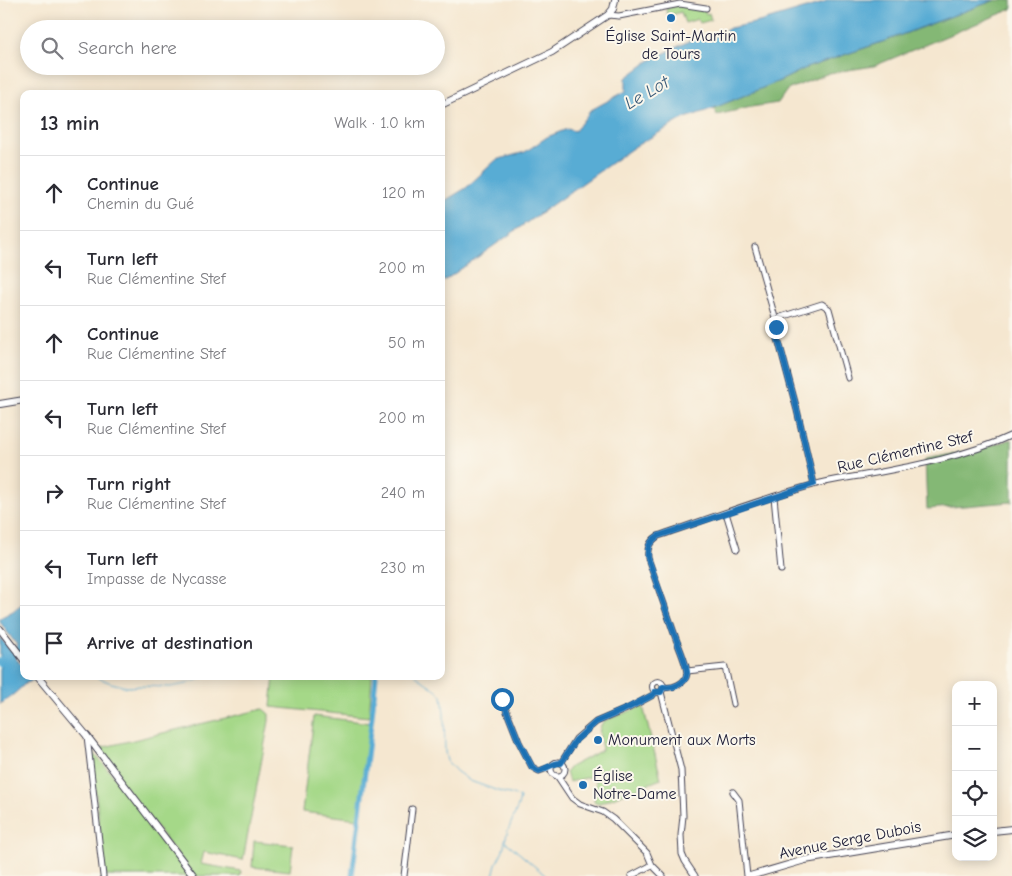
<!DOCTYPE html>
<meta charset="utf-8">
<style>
:root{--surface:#fff;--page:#f7f7f7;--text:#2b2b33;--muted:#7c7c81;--line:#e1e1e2}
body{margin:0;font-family:"Comic Neue",sans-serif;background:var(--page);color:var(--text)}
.controls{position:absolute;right:15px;bottom:15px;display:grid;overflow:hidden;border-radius:10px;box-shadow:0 2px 12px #0003}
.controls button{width:45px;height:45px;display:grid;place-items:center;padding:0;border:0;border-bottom:1px solid var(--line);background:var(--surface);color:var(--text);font:25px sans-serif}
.stop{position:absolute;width:15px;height:15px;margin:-11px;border:4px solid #1f6fb2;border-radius:50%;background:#fff}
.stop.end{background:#1f6fb2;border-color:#fff;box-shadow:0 1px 5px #0008}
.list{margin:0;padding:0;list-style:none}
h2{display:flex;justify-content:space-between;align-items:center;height:65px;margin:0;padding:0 20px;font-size:21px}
h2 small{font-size:16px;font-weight:400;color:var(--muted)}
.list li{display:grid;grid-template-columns:32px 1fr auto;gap:15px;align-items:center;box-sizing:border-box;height:75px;padding:0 20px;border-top:1px solid var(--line)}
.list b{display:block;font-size:19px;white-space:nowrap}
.list p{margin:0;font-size:16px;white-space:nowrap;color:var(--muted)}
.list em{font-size:16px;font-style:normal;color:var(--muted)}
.icon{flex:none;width:28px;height:28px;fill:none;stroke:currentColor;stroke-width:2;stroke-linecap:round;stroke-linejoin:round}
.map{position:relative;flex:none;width:1012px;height:876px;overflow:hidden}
.search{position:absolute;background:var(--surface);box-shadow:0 2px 12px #0003;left:20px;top:20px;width:425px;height:55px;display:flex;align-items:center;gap:12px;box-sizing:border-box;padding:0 18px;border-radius:28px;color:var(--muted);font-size:19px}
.panel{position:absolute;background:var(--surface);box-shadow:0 2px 12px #0003;left:20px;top:90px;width:425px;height:590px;border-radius:10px}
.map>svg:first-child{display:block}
.green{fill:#a5d888;stroke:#647d62}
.forest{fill:#84b874;stroke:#536d58}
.water{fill:#58acd4;stroke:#3d6788}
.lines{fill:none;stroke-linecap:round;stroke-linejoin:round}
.stream{stroke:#58acd4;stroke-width:1}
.canal{stroke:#58acd4;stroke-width:5}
.river{stroke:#58acd4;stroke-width:9}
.minor-casing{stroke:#424051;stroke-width:7}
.tertiary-casing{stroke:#424051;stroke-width:8}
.minor{stroke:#fff;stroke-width:5}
.tertiary{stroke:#fff;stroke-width:6}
.route{stroke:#1f6fb2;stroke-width:6}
.poi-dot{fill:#1f6fb2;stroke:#fbf7ec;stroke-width:2}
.labels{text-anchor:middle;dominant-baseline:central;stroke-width:4;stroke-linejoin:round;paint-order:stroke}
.poi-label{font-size:16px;fill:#22223b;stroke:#fbf7ec;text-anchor:start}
.street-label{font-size:16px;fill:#22223b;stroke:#fbf7ec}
.water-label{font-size:18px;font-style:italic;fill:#385978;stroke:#fbf7ec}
</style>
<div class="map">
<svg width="1012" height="876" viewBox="0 0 1012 876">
<rect width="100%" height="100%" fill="#fbf7ec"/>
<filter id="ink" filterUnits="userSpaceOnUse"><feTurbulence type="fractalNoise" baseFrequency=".02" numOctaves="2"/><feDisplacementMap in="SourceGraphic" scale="10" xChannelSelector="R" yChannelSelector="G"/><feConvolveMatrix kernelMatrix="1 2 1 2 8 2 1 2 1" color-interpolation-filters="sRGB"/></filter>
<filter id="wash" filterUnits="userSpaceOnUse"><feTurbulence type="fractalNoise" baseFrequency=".0096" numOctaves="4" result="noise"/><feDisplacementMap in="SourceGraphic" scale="20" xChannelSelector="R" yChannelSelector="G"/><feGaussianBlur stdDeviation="1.12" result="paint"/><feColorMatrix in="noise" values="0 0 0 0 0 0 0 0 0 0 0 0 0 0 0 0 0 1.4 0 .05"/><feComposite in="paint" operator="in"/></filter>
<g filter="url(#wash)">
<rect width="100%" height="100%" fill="#f5e7d0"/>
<g class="green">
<polygon points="680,5 705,11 706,14 709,13 711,20 700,23 698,19 685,23 681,12 668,16 666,8"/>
<polygon points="274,676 372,676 369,717 271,707"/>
<path d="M643,706L661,779L600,803L594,802L596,782L594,777H590L569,782L566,772L570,767L602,750C601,740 596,729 604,721Z"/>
<polygon points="263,709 269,714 269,721 243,860 204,852 201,864 241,871 240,876 194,876 96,749"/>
<polygon points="314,716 370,723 359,819 302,812"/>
<polygon points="91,750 118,781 191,876 105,876"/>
<polygon points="254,841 293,845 290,871 252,867"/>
</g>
<g class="forest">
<polygon points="995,0 1012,0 1012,9 874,66 829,73 787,90 778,103 751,107 717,115 714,108 782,80 806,68 885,41"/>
<polygon points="1012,439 1012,502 927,509 925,459 979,449"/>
</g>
<g class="water">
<polygon points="828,0 995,0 885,41 806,68 782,80 714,108 683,119 634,147 441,283 441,203 466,188 496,160 525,152 547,137 567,129 575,131 591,110 626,91 626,78 649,61 695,38 713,38 730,28 759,22 820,4"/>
<polygon points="24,602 24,655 0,622 0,618 13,611"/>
<polygon points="0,637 24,668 24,676 30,676 34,680 26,683 14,694 0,704"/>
</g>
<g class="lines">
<g class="stream">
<polyline points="94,676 111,683 128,687 140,686 170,687 186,684 202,678 204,676"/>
<polyline points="416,676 438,691 442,696 444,713 445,752 447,761 456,771 470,781 504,793 515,795 520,798 518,806 507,833 503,850 496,864 493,876"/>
<polyline points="505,841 546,876"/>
</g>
<polyline class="canal" points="352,876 372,716 376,676"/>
<polyline class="river" points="0,662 24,647"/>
</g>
</g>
<g filter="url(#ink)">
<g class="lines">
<g class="minor-casing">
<g id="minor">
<polyline points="608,15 619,16 680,4 706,8"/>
<polyline points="755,247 776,321"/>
<polyline points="814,484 797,410 776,331 776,321 781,317 822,304 829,309 848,378"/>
<polyline points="774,497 781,570"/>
<polyline points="726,513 737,549"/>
<polyline points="687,671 725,667 733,704"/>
<circle cx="658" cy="687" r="5.5"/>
<path d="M663,687C672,689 686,684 687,673C687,665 679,647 676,639C667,612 657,585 648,558C647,548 649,542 658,536C709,519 760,499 813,485C830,480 848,478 865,475C913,466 968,456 1012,435"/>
<polyline points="661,692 681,770 683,816 681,835 682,854 685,861 695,876"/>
<polyline points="502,699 519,742 532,767 539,771 551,767"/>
<polyline points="87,736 103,876"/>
<circle cx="558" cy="769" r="7"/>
<polyline points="561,763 576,739 596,722 629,708 653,695 655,692"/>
<polyline points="558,777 572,798 580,804 603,812 613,819 647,853 652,865 663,876"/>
<polyline points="733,792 739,800 747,876"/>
<polyline points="404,876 412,809"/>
<polyline points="631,876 652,865"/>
</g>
</g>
<g class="tertiary-casing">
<g id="tertiary">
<polyline points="441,105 552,52 608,15 613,9 615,0"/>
<polyline points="0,404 24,400"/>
<polyline points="0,629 24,660"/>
<polyline points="37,676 87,736 194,876"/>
<polyline points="993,831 1012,829"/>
<polyline points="750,876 805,860 956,835"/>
</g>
</g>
<use href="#minor" class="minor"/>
<use href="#tertiary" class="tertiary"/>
</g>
</g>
<g class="lines" filter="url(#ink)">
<path class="route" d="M502,699L519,742L532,767L539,771C545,769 555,762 561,763L576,740L596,722L628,708L653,695L655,692H661L663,687C672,689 686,684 687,673C687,665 678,644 675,636C666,610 657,584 648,558C647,548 649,542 658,536L814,484L797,410L776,331V327"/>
</g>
<g class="poi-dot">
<circle cx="671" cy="18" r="5"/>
<circle cx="598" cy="740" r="5"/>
<circle cx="583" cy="785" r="5"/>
</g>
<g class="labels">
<g class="poi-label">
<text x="671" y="36" text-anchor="middle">Église Saint-Martin<tspan x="671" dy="18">de Tours</tspan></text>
<text x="608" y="740">Monument aux Morts</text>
<text x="593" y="776">Église<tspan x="593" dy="18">Notre-Dame</tspan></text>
</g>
<g class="street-label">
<text transform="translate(905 452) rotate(-13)">Rue Clémentine Stef</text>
<text transform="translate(850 840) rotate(-11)">Avenue Serge Dubois</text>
</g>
<g class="water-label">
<text transform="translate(647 93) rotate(-30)">Le Lot</text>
</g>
</g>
</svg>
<div class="controls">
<button>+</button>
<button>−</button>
<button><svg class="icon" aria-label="locate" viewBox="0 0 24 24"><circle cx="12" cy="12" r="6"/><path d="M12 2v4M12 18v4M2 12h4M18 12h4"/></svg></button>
<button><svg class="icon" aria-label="layers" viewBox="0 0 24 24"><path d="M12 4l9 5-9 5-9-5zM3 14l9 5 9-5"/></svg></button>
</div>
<div class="stop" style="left:502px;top:699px"></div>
<div class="stop end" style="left:776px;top:327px"></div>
<div class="search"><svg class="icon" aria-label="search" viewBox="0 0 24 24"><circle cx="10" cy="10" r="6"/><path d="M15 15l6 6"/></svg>Search here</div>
<section class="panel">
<h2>13 min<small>Walk · 1.0 km</small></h2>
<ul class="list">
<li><svg class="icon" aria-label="ahead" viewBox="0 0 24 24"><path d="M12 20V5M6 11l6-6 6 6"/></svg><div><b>Continue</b><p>Chemin du Gué</p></div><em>120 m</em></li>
<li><svg class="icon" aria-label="left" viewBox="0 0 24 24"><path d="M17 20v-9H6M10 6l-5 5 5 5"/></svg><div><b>Turn left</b><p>Rue Clémentine Stef</p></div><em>200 m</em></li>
<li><svg class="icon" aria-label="ahead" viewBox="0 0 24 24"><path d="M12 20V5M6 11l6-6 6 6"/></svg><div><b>Continue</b><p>Rue Clémentine Stef</p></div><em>50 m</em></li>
<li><svg class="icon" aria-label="left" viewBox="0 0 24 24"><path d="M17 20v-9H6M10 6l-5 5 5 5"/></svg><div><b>Turn left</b><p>Rue Clémentine Stef</p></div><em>200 m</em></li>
<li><svg class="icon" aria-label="right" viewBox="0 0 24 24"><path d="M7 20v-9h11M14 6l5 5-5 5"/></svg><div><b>Turn right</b><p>Rue Clémentine Stef</p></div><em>240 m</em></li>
<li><svg class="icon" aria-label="left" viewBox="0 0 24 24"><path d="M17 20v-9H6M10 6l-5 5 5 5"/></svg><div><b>Turn left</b><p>Impasse de Nycasse</p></div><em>230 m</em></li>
<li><svg class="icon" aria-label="arrive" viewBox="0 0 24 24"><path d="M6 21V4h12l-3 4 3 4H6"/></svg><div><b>Arrive at destination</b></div></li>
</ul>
</section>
</div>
